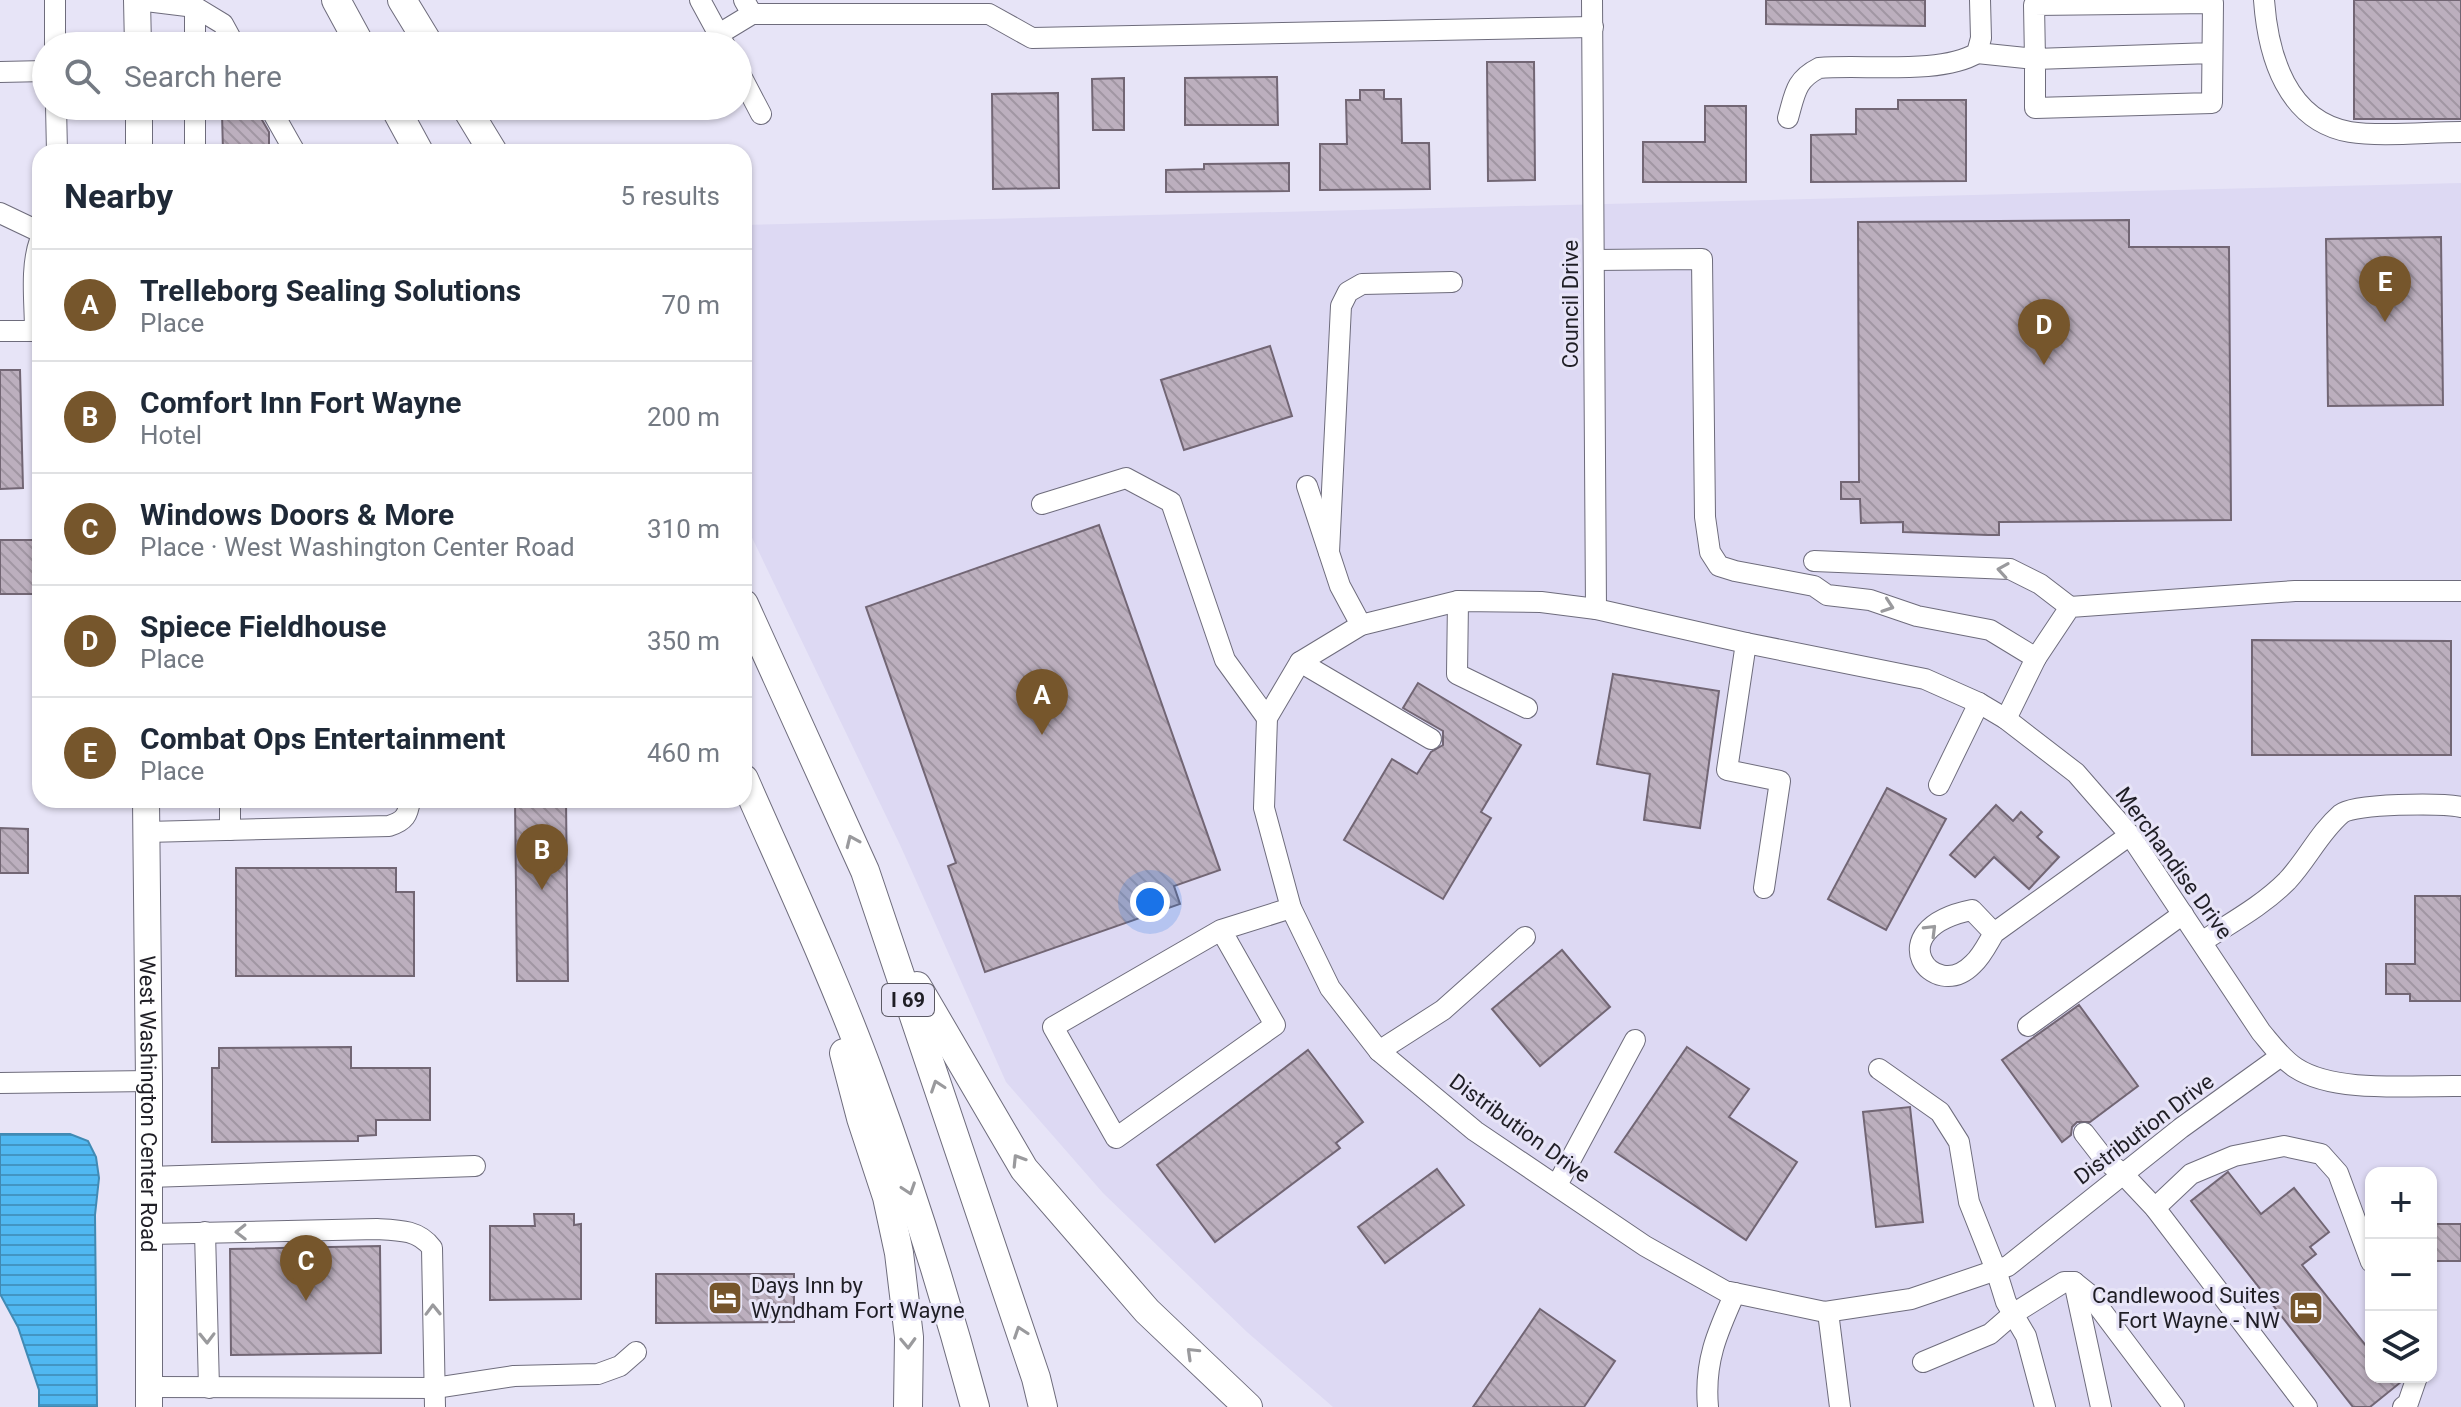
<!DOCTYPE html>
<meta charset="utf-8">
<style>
:root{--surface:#fff;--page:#f2f2f3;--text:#1f2937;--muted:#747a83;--line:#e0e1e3;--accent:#76562c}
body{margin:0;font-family:Roboto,sans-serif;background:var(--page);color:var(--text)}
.controls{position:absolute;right:24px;bottom:24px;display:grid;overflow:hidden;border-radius:16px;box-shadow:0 2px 6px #0004}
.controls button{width:72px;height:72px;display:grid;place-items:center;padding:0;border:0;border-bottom:2px solid var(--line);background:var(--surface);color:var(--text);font:40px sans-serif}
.you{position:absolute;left:1150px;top:902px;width:28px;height:28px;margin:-20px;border:6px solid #fff;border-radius:50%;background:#1a73e8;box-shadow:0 0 0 12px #1a73e833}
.badge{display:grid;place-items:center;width:52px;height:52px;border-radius:50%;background:var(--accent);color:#fff;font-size:26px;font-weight:700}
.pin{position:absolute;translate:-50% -66px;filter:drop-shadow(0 2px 4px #0008)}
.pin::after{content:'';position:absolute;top:42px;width:28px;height:24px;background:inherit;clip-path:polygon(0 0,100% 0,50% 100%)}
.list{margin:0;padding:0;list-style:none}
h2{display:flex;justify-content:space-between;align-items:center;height:104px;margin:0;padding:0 32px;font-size:34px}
h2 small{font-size:26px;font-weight:400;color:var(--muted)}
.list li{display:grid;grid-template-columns:52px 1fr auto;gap:24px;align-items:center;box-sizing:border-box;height:112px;padding:0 32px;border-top:2px solid var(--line)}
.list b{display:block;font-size:30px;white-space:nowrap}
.list p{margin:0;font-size:26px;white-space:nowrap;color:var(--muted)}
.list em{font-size:26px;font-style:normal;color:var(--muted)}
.icon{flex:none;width:44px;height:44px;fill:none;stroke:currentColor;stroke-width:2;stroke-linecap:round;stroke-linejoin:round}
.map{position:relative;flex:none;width:2461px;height:1407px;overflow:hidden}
.search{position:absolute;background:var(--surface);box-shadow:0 2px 6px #0004;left:32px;top:32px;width:720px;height:88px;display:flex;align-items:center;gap:20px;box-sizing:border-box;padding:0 28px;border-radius:44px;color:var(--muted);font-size:30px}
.panel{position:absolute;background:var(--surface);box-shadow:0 2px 6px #0004;left:32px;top:144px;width:720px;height:664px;border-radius:24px}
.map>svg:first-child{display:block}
.built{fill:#ddd9f3;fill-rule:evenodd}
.water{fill:url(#water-rules);stroke:#418ab4;stroke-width:2}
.building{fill:url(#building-back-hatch);stroke:#726674;stroke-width:2}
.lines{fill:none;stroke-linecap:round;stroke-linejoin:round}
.minor-casing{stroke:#6e6c7c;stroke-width:22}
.major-casing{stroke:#6e6c7c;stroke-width:28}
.highway-casing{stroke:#6e6c7c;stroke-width:30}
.minor{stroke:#fff;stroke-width:20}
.major{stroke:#fff;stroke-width:26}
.highway{stroke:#fff;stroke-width:28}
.oneway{stroke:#9a9a9d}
.labels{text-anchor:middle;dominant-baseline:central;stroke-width:6;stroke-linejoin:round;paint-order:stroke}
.shield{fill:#e7e4f7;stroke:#5b5964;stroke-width:2}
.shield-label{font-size:20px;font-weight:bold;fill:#1f1e25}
.street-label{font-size:22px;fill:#1f1e25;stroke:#e7e4f7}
.poi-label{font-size:22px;fill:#1f1e25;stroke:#e7e4f7;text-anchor:start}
</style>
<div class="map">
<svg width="2461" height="1407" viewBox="0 0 2461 1407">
<defs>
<pattern id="water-rules" width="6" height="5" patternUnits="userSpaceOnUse" patternTransform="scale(2)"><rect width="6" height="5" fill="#50b8f1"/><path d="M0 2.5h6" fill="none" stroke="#4295c3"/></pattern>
<pattern id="building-back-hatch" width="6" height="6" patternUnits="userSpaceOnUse" patternTransform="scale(2)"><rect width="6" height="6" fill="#bcafbe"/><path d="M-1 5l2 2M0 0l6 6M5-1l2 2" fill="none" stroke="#a196a3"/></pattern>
</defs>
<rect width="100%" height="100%" fill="#e7e4f7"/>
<path class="built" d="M2461,183V1407H1333L1247,1332L1103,1193L1006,1082L901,847L744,521V225ZM2371,1173H2431V1377H2371Z"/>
<polygon class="water" points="0,1134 70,1134 88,1141 96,1157 99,1178 95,1215 97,1407 39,1407 39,1390 18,1327 0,1294"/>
<g class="building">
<polygon points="1766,0 1925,0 1925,26 1766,24"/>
<rect x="2354" y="0" width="107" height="119"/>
<polygon points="1487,62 1534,62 1535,180 1488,181"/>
<polygon points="1277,77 1278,125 1185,125 1185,78"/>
<polygon points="1124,78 1124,130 1093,130 1092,79"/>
<polygon points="1360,90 1384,90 1384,99 1401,99 1402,143 1429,143 1430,189 1320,190 1320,144 1347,144 1346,100 1360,100"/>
<polygon points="1058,93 1059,188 993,189 992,94"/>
<polygon points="1898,100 1966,100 1966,181 1811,182 1811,135 1856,134 1856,109 1898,109"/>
<polygon points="1705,106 1746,106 1746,182 1643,182 1643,142 1705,142"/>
<polygon points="222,113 258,113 269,132 269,152 223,152"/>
<polygon points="1289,163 1289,191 1166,192 1166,170 1204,169 1204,164"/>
<polygon points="2129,220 2129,247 2229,247 2231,520 1999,522 1999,535 1988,535 1903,532 1903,522 1861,523 1860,499 1841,499 1841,482 1859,482 1858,222"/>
<polygon points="2441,237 2443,405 2328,406 2326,239"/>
<polygon points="1270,346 1292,416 1184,450 1161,380"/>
<polygon points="0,370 20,370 23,488 0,489"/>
<polygon points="1099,525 1220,870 1174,886 1180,904 985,972 948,866 956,863 866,607"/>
<rect x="0" y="540" width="34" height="54"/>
<polygon points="2252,640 2451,641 2451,755 2252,755"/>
<polygon points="1613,674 1719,691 1700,828 1644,820 1650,774 1597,764"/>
<polygon points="1418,683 1521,745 1481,812 1491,818 1443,899 1344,840 1392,759 1417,774 1431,752 1443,745 1443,731 1403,708"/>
<polygon points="1887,788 1946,819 1886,930 1828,899"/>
<polygon points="515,800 566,800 568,981 517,981"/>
<polygon points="1996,805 2013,821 2021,812 2042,832 2037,837 2059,857 2029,889 1994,857 1975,877 1950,855"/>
<polygon points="0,828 28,829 28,873 0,873"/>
<polygon points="236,868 396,868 396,892 414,892 414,976 236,976"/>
<polygon points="2415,896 2461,896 2461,1001 2410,1001 2410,994 2386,994 2386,964 2415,964"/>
<polygon points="1562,950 1610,1007 1540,1066 1492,1009"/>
<polygon points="2079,1005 2138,1086 2090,1122 2077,1122 2072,1127 2071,1135 2062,1142 2002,1060"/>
<polygon points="351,1047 351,1068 430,1068 430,1120 376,1120 376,1135 358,1136 358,1141 212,1142 212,1068 219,1068 219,1048"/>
<polygon points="1687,1047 1749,1089 1729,1117 1797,1162 1746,1240 1615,1152"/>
<polygon points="1308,1050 1363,1122 1336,1143 1340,1148 1215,1242 1157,1165"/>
<polygon points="1910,1107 1923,1222 1876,1227 1863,1112"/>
<polygon points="1437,1169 1464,1205 1385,1263 1358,1227"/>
<polygon points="2228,1172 2261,1214 2294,1188 2329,1232 2310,1247 2316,1254 2302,1265 2371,1352 2371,1377 2403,1377 2401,1382 2370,1407 2353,1407 2191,1201"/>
<polygon points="534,1214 574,1214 574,1225 581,1224 581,1299 490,1300 490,1226 535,1226"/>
<rect x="2431" y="1224" width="30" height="37"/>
<polygon points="380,1246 381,1353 231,1355 230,1249"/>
<polygon points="656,1274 794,1274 794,1322 656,1323"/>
<polygon points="1540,1309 1615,1361 1584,1407 1473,1407"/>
</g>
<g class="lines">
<g class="minor-casing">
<g id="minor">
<polyline points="55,0 55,46"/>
<polyline points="138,0 195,7 223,24 235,46"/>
<polyline points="700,0 725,46"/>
<polyline points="1592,0 1596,609"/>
<path d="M2264,0C2268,56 2287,121 2350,132C2380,137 2429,132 2461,132"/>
<polyline points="195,7 195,46"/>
<polyline points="752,14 989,14 1032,38 1593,27"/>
<polyline points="719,34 752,14 744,0"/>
<polyline points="1977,53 2035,59 2035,108 2212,103 2213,3 2034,5 2035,59 2212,53"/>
<polyline points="738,70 761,114"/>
<polyline points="0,72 46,71"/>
<polyline points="56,106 57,152"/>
<polyline points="195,106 195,152"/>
<polyline points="269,106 295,152"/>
<path d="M1788,118C1795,94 1795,80 1819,68C1862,64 1941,75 1977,53L1981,38L1980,0"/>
<polyline points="0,213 40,232"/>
<polyline points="1594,260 1702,259 1705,517 1710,552 1719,566 1735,571 1814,586 1827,595 1870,600 1917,616 1990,630 2036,658"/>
<polyline points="0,331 40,331"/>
<path d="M35,331C35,302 30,268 40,240"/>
<polyline points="1307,486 1340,586 1361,625"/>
<polyline points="1042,504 1126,478 1171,502 1225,660 1267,718"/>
<polyline points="1329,552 1341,306 1348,292 1362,284 1452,282"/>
<polyline points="1814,561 2010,569 2040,584 2070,607"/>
<polyline points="1458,601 1457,674 1527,708"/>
<polyline points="1746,643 1727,770 1780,781 1764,888"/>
<polyline points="1300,662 1431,739"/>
<polyline points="2006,719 2036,658 2070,607 2295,591 2461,591"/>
<polyline points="1939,785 1979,703"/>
<polyline points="230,830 230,800"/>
<path d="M146,832L389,826C405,821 408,815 410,800"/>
<polyline points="1221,930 1275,1025 1116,1138 1053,1027 1221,930 1291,908"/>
<path d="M1994,933C1988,943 1982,956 1973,964C1933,1005 1877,929 1972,910L1994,933L2130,835"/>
<path d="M2203,941C2232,922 2262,906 2287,881C2307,860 2319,833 2341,814C2354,803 2442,803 2461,807"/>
<polyline points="2028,1026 2183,914"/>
<polyline points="1379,1051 1443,1010 1525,937"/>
<path d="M2281,1056L2181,1128L2008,1266L1911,1299L1825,1312L1725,1291L1645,1246L1475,1131L1379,1051L1330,988L1291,908L1264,808L1267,718L1300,662L1361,625L1458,601L1541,602L1596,609L1746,643L1925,679L1979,703L2006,719L2076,773L2130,835L2261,1032C2272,1045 2282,1059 2296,1068C2336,1094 2414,1085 2461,1086"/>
<polyline points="1879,1069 1940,1112 1959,1142 1969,1202 1996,1270 2006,1302 2026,1336 2045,1407"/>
<polyline points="0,1083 149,1081"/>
<polyline points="2084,1133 2105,1160 2123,1174 2155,1208 2307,1407"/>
<polyline points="149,1177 475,1166"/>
<polyline points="1557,1185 1635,1040"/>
<polyline points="2155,1208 2191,1174 2234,1156 2284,1146 2321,1154 2338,1173 2371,1262"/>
<polyline points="205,1232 209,1388"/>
<path d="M149,1234L377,1229C399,1230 419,1230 432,1248L435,1407"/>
<polyline points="2074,1282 2101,1407"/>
<polyline points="1828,1312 1840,1407"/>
<polyline points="1923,1362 1990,1334 2013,1314 2064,1282 2074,1282 2089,1294 2174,1407"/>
<polyline points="149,1387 435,1388 514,1376 598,1374 620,1366 636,1352"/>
<path d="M1708,1407C1704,1362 1717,1333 1735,1293"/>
<polyline points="2403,1407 2408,1403 2417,1377"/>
</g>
</g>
<g class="major-casing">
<g id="major">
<polyline points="137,0 138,46"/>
<polyline points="139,106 139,152"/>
<path id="s1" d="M146,800L149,1081V1407"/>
</g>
</g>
<g class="highway-casing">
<g id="highway">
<polyline points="336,0 361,46"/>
<polyline points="402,0 430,46"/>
<polyline points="394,106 419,152"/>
<polyline points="465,106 493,152"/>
<polyline points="744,604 865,871 1036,1378 1043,1407"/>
<path d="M744,779C787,877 833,975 870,1076C910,1185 945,1295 975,1407"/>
<polyline points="917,986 1024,1169 1147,1311 1248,1407"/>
<polyline points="844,1053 861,1118 887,1197 899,1253 909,1337 908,1407"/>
</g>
</g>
<use href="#minor" class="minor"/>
<use href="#major" class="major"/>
<use href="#highway" class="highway"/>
</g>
<defs><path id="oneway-chevron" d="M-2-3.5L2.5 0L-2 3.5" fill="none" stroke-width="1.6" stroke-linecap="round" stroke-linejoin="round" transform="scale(2)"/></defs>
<g class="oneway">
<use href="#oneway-chevron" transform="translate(2003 570) rotate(-171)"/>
<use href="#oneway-chevron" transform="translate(1888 606) rotate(19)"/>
<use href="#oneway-chevron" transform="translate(852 841) rotate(-114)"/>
<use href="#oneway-chevron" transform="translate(1931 930) rotate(-45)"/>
<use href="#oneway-chevron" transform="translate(937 1086) rotate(-109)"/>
<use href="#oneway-chevron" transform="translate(1018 1160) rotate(-122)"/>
<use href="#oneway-chevron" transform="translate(909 1189) rotate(71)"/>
<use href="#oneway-chevron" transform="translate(241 1232) rotate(179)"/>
<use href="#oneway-chevron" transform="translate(433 1310) rotate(-91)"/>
<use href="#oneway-chevron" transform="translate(1020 1332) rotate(-109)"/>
<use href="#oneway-chevron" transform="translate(207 1338) rotate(89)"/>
<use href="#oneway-chevron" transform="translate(908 1343) rotate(88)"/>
<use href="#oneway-chevron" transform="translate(1192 1353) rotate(-136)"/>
</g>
<defs>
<g id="hotel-square" transform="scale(1.8)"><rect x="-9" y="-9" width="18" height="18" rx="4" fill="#76562c" stroke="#e7e4f7"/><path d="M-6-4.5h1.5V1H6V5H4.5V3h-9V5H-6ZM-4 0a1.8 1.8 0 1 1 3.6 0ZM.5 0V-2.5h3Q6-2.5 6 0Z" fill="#fff"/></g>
</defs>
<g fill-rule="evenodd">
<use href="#hotel-square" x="725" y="1298"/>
<use href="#hotel-square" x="2306" y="1308"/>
</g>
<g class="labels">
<rect class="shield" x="882" y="984" width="52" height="32" rx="6"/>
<g class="shield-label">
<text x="908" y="1000">I 69</text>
</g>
<g class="street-label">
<text transform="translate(1570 304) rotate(-90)">Council Drive</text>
<text transform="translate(2174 863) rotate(54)">Merchandise Drive</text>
<text stroke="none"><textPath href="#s1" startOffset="304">West Washington Center Road</textPath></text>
<text transform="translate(1520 1128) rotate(36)">Distribution Drive</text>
<text transform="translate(2144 1129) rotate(-37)">Distribution Drive</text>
</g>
<g class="poi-label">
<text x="751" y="1285">Days Inn by<tspan x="751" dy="25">Wyndham Fort Wayne</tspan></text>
<text x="2280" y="1295" text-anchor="end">Candlewood Suites<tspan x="2280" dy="25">Fort Wayne - NW</tspan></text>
</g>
</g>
</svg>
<div class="controls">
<button>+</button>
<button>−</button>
<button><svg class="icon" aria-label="layers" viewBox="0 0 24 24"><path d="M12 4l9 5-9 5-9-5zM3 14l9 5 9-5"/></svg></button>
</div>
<div class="you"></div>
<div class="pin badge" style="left:1042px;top:735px">A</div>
<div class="pin badge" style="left:542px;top:890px">B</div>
<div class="pin badge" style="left:306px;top:1301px">C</div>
<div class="pin badge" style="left:2044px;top:365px">D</div>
<div class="pin badge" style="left:2385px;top:322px">E</div>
<div class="search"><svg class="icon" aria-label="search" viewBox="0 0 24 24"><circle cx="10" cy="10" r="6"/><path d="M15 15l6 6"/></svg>Search here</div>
<section class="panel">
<h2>Nearby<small>5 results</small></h2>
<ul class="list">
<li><span class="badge">A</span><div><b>Trelleborg Sealing Solutions</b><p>Place</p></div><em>70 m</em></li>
<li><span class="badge">B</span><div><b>Comfort Inn Fort Wayne</b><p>Hotel</p></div><em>200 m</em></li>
<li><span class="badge">C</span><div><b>Windows Doors &amp; More</b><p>Place · West Washington Center Road</p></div><em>310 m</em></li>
<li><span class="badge">D</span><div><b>Spiece Fieldhouse</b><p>Place</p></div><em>350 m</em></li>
<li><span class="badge">E</span><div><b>Combat Ops Entertainment</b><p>Place</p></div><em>460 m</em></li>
</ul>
</section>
</div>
